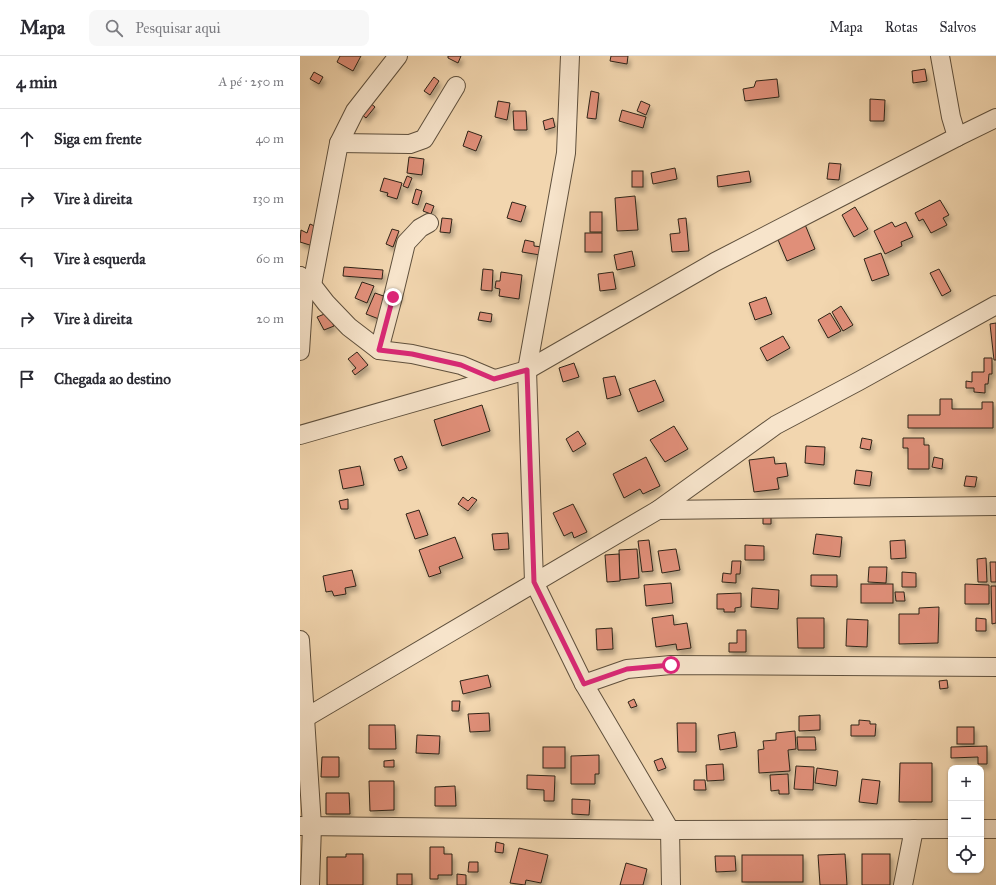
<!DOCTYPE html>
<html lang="pt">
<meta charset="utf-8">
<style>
:root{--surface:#fff;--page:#f7f7f7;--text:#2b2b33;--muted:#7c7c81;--line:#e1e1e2}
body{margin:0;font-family:"IM FELL Great Primer",serif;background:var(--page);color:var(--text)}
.controls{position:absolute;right:12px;bottom:12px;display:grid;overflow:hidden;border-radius:8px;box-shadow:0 1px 3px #0004}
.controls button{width:36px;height:36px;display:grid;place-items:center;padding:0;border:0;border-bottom:1px solid var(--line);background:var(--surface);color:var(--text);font:20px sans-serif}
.stop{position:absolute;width:12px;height:12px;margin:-9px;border:3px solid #db2777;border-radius:50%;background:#fff}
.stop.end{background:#db2777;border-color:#fff;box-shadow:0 1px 4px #0008}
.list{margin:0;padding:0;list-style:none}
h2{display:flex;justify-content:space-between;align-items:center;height:52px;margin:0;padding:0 16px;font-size:17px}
h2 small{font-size:13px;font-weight:400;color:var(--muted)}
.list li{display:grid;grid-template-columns:26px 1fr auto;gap:12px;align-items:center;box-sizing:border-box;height:60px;padding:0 16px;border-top:1px solid var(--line)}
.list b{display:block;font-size:15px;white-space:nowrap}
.list em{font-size:13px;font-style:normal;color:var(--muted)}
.icon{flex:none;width:22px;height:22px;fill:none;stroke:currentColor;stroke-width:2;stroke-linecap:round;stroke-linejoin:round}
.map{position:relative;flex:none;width:696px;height:829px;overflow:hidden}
header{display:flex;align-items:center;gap:24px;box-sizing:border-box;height:56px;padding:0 20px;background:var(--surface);border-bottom:1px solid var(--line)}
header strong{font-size:19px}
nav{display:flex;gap:22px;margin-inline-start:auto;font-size:14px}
.search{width:280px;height:36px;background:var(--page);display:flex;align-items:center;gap:10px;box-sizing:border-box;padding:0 14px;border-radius:8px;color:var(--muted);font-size:15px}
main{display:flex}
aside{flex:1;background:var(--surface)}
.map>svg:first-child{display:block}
.building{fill:#e08f79;stroke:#2e2417;filter:url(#shadow)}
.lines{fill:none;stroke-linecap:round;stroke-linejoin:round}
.street-casing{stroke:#5f503d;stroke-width:20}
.street{stroke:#f7e4cb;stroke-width:18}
.route{stroke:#db2777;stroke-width:5}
</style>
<header>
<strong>Mapa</strong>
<div class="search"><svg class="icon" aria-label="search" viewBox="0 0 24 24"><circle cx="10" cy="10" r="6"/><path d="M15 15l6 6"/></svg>Pesquisar aqui</div>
<nav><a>Mapa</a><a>Rotas</a><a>Salvos</a></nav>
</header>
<main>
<aside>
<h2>4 min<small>A pé · 250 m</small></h2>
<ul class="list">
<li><svg class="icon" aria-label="ahead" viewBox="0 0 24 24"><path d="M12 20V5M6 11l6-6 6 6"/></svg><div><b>Siga em frente</b></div><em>40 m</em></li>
<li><svg class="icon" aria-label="right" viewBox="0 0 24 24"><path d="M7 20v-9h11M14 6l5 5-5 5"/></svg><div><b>Vire à direita</b></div><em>130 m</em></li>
<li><svg class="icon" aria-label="left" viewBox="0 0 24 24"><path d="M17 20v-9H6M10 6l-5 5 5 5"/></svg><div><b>Vire à esquerda</b></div><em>60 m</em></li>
<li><svg class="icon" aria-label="right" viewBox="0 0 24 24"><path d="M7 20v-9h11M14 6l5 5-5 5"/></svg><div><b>Vire à direita</b></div><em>20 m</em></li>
<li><svg class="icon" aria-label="arrive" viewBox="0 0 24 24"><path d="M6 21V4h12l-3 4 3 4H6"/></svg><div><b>Chegada ao destino</b></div></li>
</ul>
</aside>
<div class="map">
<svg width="696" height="829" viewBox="0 0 696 829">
<defs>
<filter id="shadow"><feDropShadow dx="2.5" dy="4.5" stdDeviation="2" flood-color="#0004"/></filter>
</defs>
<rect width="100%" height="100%" fill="#f2d6af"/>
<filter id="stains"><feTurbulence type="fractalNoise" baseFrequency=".005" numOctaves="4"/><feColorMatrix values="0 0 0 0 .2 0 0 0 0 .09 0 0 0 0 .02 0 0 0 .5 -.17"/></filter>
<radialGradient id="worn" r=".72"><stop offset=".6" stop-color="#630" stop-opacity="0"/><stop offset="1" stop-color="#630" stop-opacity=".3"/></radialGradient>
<g class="building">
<polygon points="40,0 61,0 53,15 37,6"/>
<polygon points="148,0 161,0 158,7 148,2"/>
<polygon points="311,0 328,0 327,8 310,5"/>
<polygon points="625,13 627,25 613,27 612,15"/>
<polygon points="14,16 23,21 19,28 10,23"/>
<polygon points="134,21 139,25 130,39 124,35"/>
<polygon points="477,23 479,41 445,45 443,33 454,31 456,25"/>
<polygon points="291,35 299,37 296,63 287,62"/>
<polygon points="570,43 585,44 584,65 570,65"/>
<polygon points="198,45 210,47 207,64 195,61"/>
<polygon points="341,45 350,49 346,59 337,55"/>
<polygon points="69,46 75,51 66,62 60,57"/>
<polygon points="322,54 346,61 343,72 319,65"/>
<polygon points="213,55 226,55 227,74 214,74"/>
<polygon points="253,62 255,71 245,74 243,65"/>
<polygon points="168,75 182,80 176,95 163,90"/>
<polygon points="109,101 124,103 122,119 107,117"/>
<polygon points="529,107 541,108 539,124 527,123"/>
<polygon points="375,112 377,123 353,128 351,117"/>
<rect x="332" y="115" width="11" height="16"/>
<polygon points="449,115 451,126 418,131 417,120"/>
<polygon points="107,120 112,122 108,132 103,130"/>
<polygon points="84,122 102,127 97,143 87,140 88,137 80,135"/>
<polygon points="116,133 122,135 118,149 112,147"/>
<polygon points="335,140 338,174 317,175 315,142"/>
<polygon points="640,144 649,159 643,162 647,169 631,177 623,163 619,165 615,157"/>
<polygon points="212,146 226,150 221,166 207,162"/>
<polygon points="126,147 134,150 131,158 123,155"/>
<polygon points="555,151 568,173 554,181 542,159"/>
<rect x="290" y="156" width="12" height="20"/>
<polygon points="142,162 152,163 150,177 140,176"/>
<polygon points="386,162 389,195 372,196 370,178 380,177 378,163"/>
<polygon points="504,166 515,193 487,205 476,179"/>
<polygon points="592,166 595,171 606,166 613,181 601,186 602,190 585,198 574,175"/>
<polygon points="10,168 19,172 13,190 0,186 1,174 7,177"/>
<polygon points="92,173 99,175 93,191 86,188"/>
<rect x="285" y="177" width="17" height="19"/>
<polygon points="225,184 234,186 234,190 242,191 240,199 222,196"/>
<polygon points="332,195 335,210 317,214 314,199"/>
<polygon points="581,197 589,219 572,225 564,203"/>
<polygon points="44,211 83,214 82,223 43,220"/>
<polygon points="183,213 193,214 192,235 181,234"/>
<polygon points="639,213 651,235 642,240 630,217"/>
<polygon points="201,216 222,219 219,243 199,240 200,233 195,232 196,225 200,225"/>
<polygon points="313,216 316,233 300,235 298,218"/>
<polygon points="62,226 74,230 67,247 55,242"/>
<polygon points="75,237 92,243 84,265 66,258"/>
<polygon points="466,241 472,258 455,264 449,247"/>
<polygon points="541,250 553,269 543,275 532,256"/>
<polygon points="180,256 192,258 191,266 178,264"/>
<polygon points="27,257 34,270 24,274 17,261"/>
<polygon points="530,257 541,275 528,282 518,264"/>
<polygon points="696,267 696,304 694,304 690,268"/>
<polygon points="483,280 490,292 467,305 460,292"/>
<polygon points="57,296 68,309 55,319 52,315 56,312 48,303"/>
<polygon points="684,302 692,302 692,318 689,318 688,328 685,328 685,337 674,336 674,332 666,332 666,325 672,326 672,316 684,316"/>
<polygon points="274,307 279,321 263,326 259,312"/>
<polygon points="315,320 321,339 307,343 303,322"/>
<polygon points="355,324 364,345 338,356 329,333"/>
<polygon points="640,343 652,343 652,353 682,353 682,346 693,346 693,372 608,372 608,359 640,359"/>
<polygon points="182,349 190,375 142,390 134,364"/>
<polygon points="374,370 388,393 365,406 350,384"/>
<polygon points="278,375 286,388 273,396 266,383"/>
<polygon points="562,382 572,384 570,394 560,392"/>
<polygon points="603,382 624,382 624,389 629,389 629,413 608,413 608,392 603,392"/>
<polygon points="506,390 525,391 524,409 505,407"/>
<polygon points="102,400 107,412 99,415 94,403"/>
<polygon points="346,401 360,430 343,438 340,433 324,442 313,418"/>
<polygon points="474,401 475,408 486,407 488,420 477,422 479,433 454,436 449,404"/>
<polygon points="634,401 643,403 642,413 632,411"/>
<polygon points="60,410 64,429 43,433 39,414"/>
<polygon points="556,414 572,416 570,430 554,428"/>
<polygon points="666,420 677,421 675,431 664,430"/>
<polygon points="163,441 168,445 172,441 177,444 168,455 158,448"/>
<polygon points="48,443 48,453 41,453 39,445"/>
<polygon points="273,448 287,476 274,482 272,476 264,480 253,457"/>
<polygon points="119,454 128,479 115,483 106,458"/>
<polygon points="471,458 471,468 463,468 463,459"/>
<polygon points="208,477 209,493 194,494 192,478"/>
<polygon points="516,478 542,481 540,501 513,498"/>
<polygon points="155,481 163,502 139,511 141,517 129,521 119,494"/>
<polygon points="349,484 353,515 342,516 338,485"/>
<polygon points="605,484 606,502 591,503 590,485"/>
<polygon points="445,489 464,490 464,504 445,504"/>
<polygon points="337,493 339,522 320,524 319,494"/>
<polygon points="376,493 380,514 362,517 358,495"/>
<polygon points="319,498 320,525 307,526 305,499"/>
<polygon points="686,502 687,526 678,526 677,503"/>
<polygon points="432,505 441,505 440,518 436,518 436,527 422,526 423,517 431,518"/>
<polygon points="690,506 696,506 696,526 691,526"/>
<polygon points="569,511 587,511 586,527 568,526"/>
<polygon points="52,514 56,530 45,532 46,538 34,540 32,535 26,536 23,520"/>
<polygon points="602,516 616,517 616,531 602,531"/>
<polygon points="511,519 537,519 537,531 511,530"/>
<polygon points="371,527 373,547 346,550 344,529"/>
<rect x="561" y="528" width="32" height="19"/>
<polygon points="665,528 689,529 689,548 665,548"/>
<polygon points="691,530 696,530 696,567 692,568"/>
<polygon points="452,532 479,534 478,553 451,551"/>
<polygon points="595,536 604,536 605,545 596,545"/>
<polygon points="441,537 441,551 435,552 435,556 424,556 424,553 417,553 417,538"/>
<polygon points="639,551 638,587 599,588 599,558 619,558 619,552"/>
<polygon points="373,559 374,569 387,567 391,592 377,594 376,588 356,591 352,562"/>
<polygon points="497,562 524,562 524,592 498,592"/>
<polygon points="676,562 686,563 686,575 676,575"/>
<polygon points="547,563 568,564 567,591 546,590"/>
<polygon points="312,572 313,593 297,594 296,573"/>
<polygon points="437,574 446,574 446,596 429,596 429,587 437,587"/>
<polygon points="188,619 191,631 163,638 160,625"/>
<polygon points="647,624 648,632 640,633 639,625"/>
<polygon points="334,643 337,650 331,652 328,646"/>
<polygon points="152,645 160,645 159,655 152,655"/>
<polygon points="189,657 190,675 170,676 168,658"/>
<polygon points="520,659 520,674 499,675 499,660"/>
<polygon points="559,664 570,665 570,668 576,668 575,680 551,680 551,669 559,669"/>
<polygon points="377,667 396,667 396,696 378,696"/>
<polygon points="69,669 95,669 96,693 69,693"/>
<rect x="657" y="671" width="17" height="17"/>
<polygon points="495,675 496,693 488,694 490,715 459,717 458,694 464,693 463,685 476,684 476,677"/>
<polygon points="435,676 437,691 420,694 418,679"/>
<polygon points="117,679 140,680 139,698 116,697"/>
<polygon points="497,681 515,681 516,694 498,694"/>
<polygon points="687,690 687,708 678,708 678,701 651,702 651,691"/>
<rect x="243" y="691" width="22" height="21"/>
<polygon points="299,699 299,718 295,718 295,728 271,728 271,700"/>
<polygon points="22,701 39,701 39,721 21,721"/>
<polygon points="362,702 366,712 358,715 354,705"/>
<polygon points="94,704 94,711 84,711 84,705"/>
<polygon points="600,707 632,707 632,746 599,746"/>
<polygon points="423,708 424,724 407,725 406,709"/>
<polygon points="496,710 514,711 513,734 494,733"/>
<polygon points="517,712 538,715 536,730 515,727"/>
<polygon points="488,718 489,738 479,738 479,734 471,735 470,719"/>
<polygon points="227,719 255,720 254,745 244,745 244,734 227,733"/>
<polygon points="562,723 580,725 577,748 559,746"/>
<polygon points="394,724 405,724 406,734 394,734"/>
<polygon points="69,725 94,725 94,754 70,755"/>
<polygon points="155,730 156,750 135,750 135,731"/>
<polygon points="26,737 49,737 50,758 26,758"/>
<polygon points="272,743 290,744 289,759 272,758"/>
<polygon points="196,786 204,788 203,797 195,796"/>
<polygon points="130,791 144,791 144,798 152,798 152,819 138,819 138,823 130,823"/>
<polygon points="219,792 248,799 241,827 226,824 225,829 210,827"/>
<polygon points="46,798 63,798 63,829 27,829 27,801 46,801"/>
<polygon points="545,798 547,829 520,829 518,799"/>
<rect x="562" y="798" width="28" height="31"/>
<rect x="442" y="799" width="61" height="27"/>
<polygon points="415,800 435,800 436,815 416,816"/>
<polygon points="169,806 178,806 178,816 168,816"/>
<polygon points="326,807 347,813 343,829 320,829"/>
<rect x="97" y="818" width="15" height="11"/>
<polygon points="157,818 166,819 166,829 157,829"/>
</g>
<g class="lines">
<g class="street-casing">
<g id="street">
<polyline points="270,0 266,97 227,314 234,526 284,628 370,774 371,829"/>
<polyline points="657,81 696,62"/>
<polyline points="39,87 110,88 124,83 156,30"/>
<polyline points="0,220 12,229 26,247 49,271 79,294 112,298 161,309 194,323"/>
<polyline points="0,220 4,234 0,295"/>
<polyline points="12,229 39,87 55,55 98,0"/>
<polyline points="79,294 93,241 106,187 120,172 129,167"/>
<polyline points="0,379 227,314 415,206 657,81 651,61 640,0"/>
<polyline points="358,454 696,450"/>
<polyline points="0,584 12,770 10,829"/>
<polyline points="284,628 327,613 371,609 696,611"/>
<polyline points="0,665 358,454 476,369 559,325 696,249"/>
<polyline points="0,770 370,774 651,773"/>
<polyline points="681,773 696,773"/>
<polyline points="603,829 614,773"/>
</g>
</g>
<use href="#street" class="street"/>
</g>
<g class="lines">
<polyline class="route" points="93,241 79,294 112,298 161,309 194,323 227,314 234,526 284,628 327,613 371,609"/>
</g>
<rect width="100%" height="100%" filter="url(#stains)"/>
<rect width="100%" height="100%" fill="url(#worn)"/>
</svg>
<div class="controls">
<button>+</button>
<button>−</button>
<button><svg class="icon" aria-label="locate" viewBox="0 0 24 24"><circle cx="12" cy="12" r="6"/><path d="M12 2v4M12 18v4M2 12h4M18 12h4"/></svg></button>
</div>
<div class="stop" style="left:371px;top:609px"></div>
<div class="stop end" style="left:93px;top:241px"></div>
</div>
</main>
